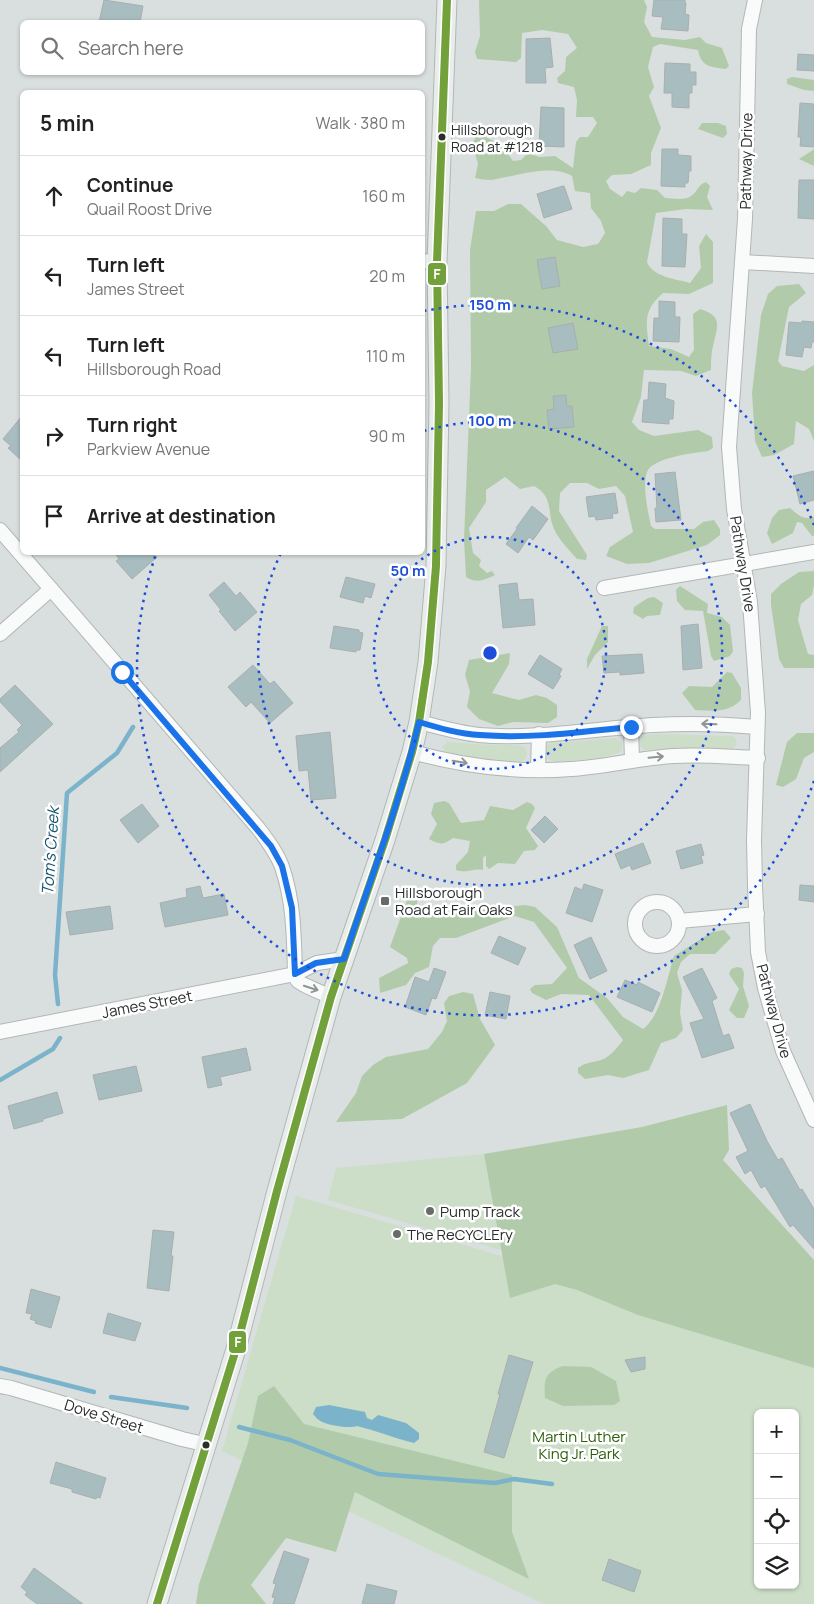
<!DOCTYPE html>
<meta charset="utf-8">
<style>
:root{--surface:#fff;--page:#f2f2f2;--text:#222;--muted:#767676;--line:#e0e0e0}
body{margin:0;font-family:Manrope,sans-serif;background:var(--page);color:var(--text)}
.controls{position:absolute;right:15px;bottom:15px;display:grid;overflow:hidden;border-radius:8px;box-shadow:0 1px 4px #0004}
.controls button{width:45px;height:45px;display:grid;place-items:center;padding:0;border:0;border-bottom:1px solid var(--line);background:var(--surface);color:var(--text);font:25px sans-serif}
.stop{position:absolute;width:15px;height:15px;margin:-11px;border:4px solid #1a73e8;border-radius:50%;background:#fff}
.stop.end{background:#1a73e8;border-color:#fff;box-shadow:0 1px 5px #0008}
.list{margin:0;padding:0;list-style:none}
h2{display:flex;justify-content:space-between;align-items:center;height:65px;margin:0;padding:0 20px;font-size:21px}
h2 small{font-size:16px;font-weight:400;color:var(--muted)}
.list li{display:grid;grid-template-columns:32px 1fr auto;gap:15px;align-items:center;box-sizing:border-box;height:80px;padding:0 20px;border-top:1px solid var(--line)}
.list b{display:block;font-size:19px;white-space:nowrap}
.list p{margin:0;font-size:16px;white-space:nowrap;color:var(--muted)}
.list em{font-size:16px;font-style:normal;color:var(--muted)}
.icon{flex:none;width:28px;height:28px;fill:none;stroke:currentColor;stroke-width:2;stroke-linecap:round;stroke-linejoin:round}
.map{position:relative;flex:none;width:814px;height:1604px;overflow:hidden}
.search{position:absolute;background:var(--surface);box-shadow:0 1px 4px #0004;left:20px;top:20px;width:405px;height:55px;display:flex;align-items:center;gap:12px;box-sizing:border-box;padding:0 18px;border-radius:8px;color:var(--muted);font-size:19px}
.panel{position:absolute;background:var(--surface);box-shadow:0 1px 4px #0004;left:20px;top:90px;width:405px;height:465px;border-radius:8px}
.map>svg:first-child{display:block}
.green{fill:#ccddc8;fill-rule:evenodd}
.forest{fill:#b1cbaa}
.water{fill:#7bb3cb}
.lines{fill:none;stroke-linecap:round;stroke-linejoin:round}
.stream{stroke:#7bb3cb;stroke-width:4.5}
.building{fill:#a8bdc0;stroke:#a9aeae}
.street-casing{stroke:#b2b7b6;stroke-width:16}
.secondary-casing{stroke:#b2b7b6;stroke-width:21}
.street{stroke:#f9fafa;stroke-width:14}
.secondary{stroke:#e8edec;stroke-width:19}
.bus-1-casing{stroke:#fff;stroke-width:11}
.bus-1{stroke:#72a03a;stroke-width:8}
.oneway{stroke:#919494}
.route{stroke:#1a73e8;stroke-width:6}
.ring{fill:none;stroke:#1d4ed8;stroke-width:2.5;stroke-dasharray:2.5 5}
.bus-dot{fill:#292e2d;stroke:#fff;stroke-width:2}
.poi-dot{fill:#676c6b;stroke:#fff;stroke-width:2}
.labels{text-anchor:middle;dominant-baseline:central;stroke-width:5;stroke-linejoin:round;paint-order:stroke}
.bus-label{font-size:14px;fill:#292e2d;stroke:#fff;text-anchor:start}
.street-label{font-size:15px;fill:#292e2d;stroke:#fff}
.poi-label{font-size:15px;fill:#292e2d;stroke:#fff;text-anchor:start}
.park-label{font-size:15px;fill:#2a5c06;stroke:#fff}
.water-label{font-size:16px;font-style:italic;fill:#16546d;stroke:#fff}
.centre{fill:#1d4ed8;stroke:#fff;stroke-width:2.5}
.ring-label{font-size:15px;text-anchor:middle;font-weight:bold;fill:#1d4ed8;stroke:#fff;stroke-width:5;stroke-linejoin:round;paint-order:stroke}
.line-badge{stroke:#fff;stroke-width:2}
.badge-label{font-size:14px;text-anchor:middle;font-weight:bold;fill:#fff}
</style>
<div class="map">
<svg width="814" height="1604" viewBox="0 0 814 1604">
<rect width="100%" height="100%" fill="#d9dfde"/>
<g class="green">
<path d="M654,734L732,736L735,738L737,744L732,749L693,748L644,750L640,745C641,736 646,735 654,734Z"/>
<polygon points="616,738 622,742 622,749 619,753 600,758 556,762 549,759 545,751 547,745 553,743"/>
<path d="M448,742L491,745H520C530,749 529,760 519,762L478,758L446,752L442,747Z"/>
<polygon points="484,1154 501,1250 328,1200 336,1168"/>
<path d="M296,1196L814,1347V1604H544L222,1451ZM758,1413H795V1585H758Z"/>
</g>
<g class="forest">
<path d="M479,0H644L647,7L644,22L652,37L685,40L700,37L706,43L722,48L729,66L726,69C711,67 701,67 698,50L660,44L653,47L648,67L654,87L649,96L661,128L651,153V165L631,174L612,175L606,181L610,189L622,197L627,191L635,193L641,188L657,190L665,198C673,198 684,201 691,196C698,192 697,185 706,182L710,186L707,197L713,210L686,209L656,213L647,262C653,277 676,279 690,283L701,268L699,246L706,234L713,242V283L689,294L663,293C643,311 646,321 649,346L671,349L689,357L694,350L693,314L700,309C724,316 717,327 713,346C711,354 711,362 711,370L696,376L681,371L644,370L641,397L632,422L639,430L654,436L698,430L712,437L713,448L708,451C695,453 653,457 647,472C642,485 648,512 651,526L655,529H694L703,522L714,520L720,529V535L707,545L649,563L627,564L606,556L610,547L633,532L625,496L616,486L599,489L587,483H570L560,493L559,511L587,555L586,560L577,559C570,551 560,541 555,531C546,514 555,497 534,486L520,489L505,477L486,490V502L469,528L473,553L481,560L479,566L487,573L492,571L495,575C484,580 477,584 466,577L464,539L471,368L470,250L476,211H494L508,204H521L546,226L557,240L583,247L598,244L605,233L601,221L591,208L590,193L575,191L572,176C550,163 514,177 491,180C486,180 480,179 475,178L478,164L472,143L478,134L501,144L513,161L521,160L528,153L539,157L555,156L573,168L576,142L580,137H588L597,123L593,117H576L577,100L574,87L558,83L557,78L565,71L566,57L577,48L568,34L542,30L522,33L521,58L516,62L477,59L475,52L480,36Z"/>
<polygon points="792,77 814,80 814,91 804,90 787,84 787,79"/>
<polygon points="702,123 718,123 726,126 727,134 723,138 698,129"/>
<polygon points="814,149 814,166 799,159 813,150"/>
<polygon points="799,284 806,293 789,307 778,361 782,366 804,371 814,365 814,441 809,429 796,421 794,444 774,455 762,457 755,441 752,393 761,315 768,294 777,286"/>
<path d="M790,508C798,515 803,520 814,517V536H812L802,523L797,522L793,533L772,544L767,533L772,518L779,510Z"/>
<polygon points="814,571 814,585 812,595 801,604 798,620 808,654 814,655 814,668 784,668 779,659 771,605 771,594 781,584 799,572"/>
<polygon points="680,586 708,604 707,613 722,617 730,625 733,651 730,656 714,661 711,656 703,611 685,610 677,601 676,590"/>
<polygon points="654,597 663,603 660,615 647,616 643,619 633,613 634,607 648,598"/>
<polygon points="602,626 608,626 608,642 595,655 587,669 587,659"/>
<polygon points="510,653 509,664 492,693 519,700 536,695 547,698 557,705 557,717 548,723 513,722 498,726 479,719 467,707 470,691 465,675 469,660"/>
<path d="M727,672L732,673L741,688V700C728,713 713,711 695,710L682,693L689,686L712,687Z"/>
<polygon points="797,733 814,733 814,752 804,758 796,779 783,787 776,785 787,742"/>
<path d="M444,801L449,803L461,823L484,820L490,806L513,810L527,802L532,804L535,808L526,828L538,846L535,850L524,851L515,864L498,863L489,869L486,866V855L483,858V870C472,868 468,874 456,870V865L468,852L470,841L453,838C444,845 440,845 429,839L437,824L431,814L434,803Z"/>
<path d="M417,888V911L433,916L525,905L535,907L557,927L579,978L607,998L623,1017L643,1029C661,1016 667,978 674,956L712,932L724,930L731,938L715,954H690L681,962L677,973L682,990L680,1013L683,1030L676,1038L661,1043L649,1070L623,1078L608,1075L585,1079L578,1073V1068C585,1063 589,1063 597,1061C609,1059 616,1049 623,1040L589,995L561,994L546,1000L532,993L530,989L535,985L552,984L567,968L534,922L515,916L456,938H440L433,946L429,967L415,973L406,985L380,993L379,978L408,963L407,958L390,947L411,889Z"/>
<polygon points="737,967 742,968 744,973 743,986 749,1006 744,1018 737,1018 729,1010 739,989 729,974 731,969"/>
<polygon points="463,992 473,994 480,1019 495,1045 467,1083 402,1119 336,1122 356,1093 362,1076 373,1065 386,1057 428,1049 442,1032 447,1021 444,1003 449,996"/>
<polygon points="727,1105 729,1150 723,1160 814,1260 814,1368 638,1315 577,1290 555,1284 510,1298 484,1154 642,1127"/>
<path d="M563,1366L591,1367L616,1381L620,1401L614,1405L563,1406L545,1398C544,1379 544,1373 563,1366Z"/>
<polygon points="274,1386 304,1424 512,1475 512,1532 529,1579 355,1492 336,1552 286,1538 251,1585 266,1604 196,1604 199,1584 248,1443 258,1396"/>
</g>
<path class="water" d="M329,1405L365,1412L367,1418L372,1420L378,1415L406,1423L419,1433V1439L414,1443C394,1438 377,1431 357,1426C349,1429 325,1425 319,1420C317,1419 314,1415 313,1414L316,1407Z"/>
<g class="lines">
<g class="stream">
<polyline points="58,1004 55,975 67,793 117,753 133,727"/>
<polyline points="0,1080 53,1049 60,1038"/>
<polyline points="0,1368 94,1392"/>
<polyline points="111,1397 187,1408"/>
<polyline points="239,1427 290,1440 378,1474 495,1483 514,1479 552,1484"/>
</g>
</g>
<g class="building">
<polygon points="104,0 143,6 140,22 99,22"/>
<polygon points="654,0 685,0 685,3 686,3 685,14 689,15 688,31 661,29 663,17 652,16"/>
<polygon points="550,38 553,67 545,68 546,83 526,83 526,39"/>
<polygon points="798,54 814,55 814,71 797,70"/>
<polygon points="665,63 690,64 690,72 696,72 696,85 692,85 692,93 689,93 689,108 672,107 672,93 664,93"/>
<polygon points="800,103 814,104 814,147 800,146 801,137 798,137"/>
<polygon points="541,107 564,108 564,147 539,146"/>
<polygon points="662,149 678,149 678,155 691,156 691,171 689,171 688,183 685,183 685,187 661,186"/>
<polygon points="799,180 814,180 814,219 798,218"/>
<polygon points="563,186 564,186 572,209 544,218 537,194"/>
<polygon points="663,218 682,219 682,234 687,234 685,267 662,266"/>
<polygon points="555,257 560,286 542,289 537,260"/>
<polygon points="659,301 675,302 675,317 680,317 679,342 653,341 654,318 659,318"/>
<polygon points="802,321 814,322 814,342 812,342 811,348 804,347 802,357 786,355 789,322 802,323"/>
<polygon points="573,323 578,349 553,353 548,328"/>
<polygon points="649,382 666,384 665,398 674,401 673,419 669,419 669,424 642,422 644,400 648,400"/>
<polygon points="566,395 567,406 572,406 574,427 549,429 547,410 554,409 553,396"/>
<polygon points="22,416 22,461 8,448 11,446 3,439"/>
<polygon points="814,471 814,500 800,504 793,476"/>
<polygon points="675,472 681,520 656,522 655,508 657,508 655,474"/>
<polygon points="615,493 618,513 612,514 613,518 596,520 595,516 589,517 586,497"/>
<polygon points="532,506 548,519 533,540 529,537 518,553 506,544 517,529 516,528"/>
<polygon points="114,552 146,552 157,557 132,579 116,561 119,559"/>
<polygon points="346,577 375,584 371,598 365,596 363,603 340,597"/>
<polygon points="224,582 236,596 240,592 257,612 235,631 219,611 221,610 209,595"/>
<polygon points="517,583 519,600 533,599 535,625 503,628 499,585"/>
<polygon points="698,624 702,668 683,670 681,626"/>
<polygon points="334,626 359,630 359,632 363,633 360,650 356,650 356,652 330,648"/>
<polygon points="642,654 644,673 620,675 620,672 604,673 602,656"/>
<polygon points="540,655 562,669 559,675 561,676 553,689 528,674"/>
<polygon points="253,665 270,684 274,681 293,703 270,723 251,702 246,707 228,687"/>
<polygon points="15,685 53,724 0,772 0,748 19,732 17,730 22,725 0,702 0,699"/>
<polygon points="330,732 336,798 311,800 308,770 299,771 296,736"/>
<polygon points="142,804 159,826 138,843 120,820"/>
<polygon points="545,816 558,829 544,843 531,830"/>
<polygon points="643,843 651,863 632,870 630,865 621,869 615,854"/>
<polygon points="701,844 704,855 701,856 703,863 681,869 676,851"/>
<polygon points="584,884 603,890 592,922 566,913 575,887 582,890"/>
<polygon points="800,885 814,886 814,902 799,900"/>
<polygon points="200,886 203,898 224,894 228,915 165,927 160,903 187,897 186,889"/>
<polygon points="110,906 113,929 70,935 66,912"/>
<polygon points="499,936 526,948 518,965 491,953"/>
<polygon points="591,937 607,971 590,979 574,945"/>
<polygon points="434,968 446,972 436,999 432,998 426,1015 405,1007 415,977 429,982"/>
<polygon points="702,968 717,998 712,1001 723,1036 729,1034 734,1048 702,1058 690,1023 704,1019 683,977"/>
<polygon points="625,980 637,985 638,982 660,993 652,1012 617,997"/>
<polygon points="490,992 510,996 506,1019 485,1015"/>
<polygon points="246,1048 251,1070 220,1077 222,1085 208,1088 202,1057"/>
<polygon points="136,1066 142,1091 99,1100 93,1075"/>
<polygon points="57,1092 63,1113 43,1119 43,1121 14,1129 8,1106"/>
<polygon points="750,1104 767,1141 778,1160 782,1158 800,1190 802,1189 814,1209 814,1249 793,1225 790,1227 765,1186 761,1188 751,1170 745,1174 736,1157 748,1151 730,1113"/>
<polygon points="153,1230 174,1232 171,1256 173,1256 169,1291 147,1288"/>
<polygon points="31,1289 60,1297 51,1328 35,1323 36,1321 30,1319 32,1314 26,1313"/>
<polygon points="108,1313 141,1323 135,1341 103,1333"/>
<polygon points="509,1355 533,1362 504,1458 484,1452 500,1394 498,1394"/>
<polygon points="645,1357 645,1369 631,1372 625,1360"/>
<polygon points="56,1462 106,1478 100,1498 97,1497 96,1499 72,1492 72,1489 50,1483"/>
<polygon points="284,1551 309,1559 294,1604 273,1604 275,1598 272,1597 276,1584 273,1583"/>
<polygon points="609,1559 641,1571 634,1592 602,1580"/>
<polygon points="34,1568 83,1604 37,1604 25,1595 27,1592 21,1587"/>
<polygon points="367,1584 397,1591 394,1604 362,1604"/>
</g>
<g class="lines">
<g class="street-casing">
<g id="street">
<polyline points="755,0 749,29 745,219 729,447 734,509 750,602 758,713 754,840 755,886 758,952 765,988 783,1051 814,1120"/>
<polyline points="422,261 437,262"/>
<polyline points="742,262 814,266"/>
<path d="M0,530L258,828C267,840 277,853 282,867C294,902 294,938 295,974C296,976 296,979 298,981C300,984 325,994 331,997"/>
<polyline points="604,588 814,552"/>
<polyline points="0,634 51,589"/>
<path d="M419,722C439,727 459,733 479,735C534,740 598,728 654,725C689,723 723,724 757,727"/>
<polyline points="631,727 632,760"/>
<path d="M412,752C463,766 518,773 571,769C605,767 639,758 674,756C702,754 729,757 758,758"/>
<polyline points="538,770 539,734"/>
<circle cx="657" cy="924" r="22"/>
<polyline points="679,921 757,914"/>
<polyline points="0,1032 295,974 317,963 344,959"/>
<polyline points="0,1386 11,1388 182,1439 208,1445"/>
</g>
</g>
<g class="secondary-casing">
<polyline id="secondary" points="157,1604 236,1349 277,1191 331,997 385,840 412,752 419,722 428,662 436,566 439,403 437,262 447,0"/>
</g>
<use href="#street" class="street"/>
<use href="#secondary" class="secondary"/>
<g class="bus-1-casing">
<polyline id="bus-1" points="157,1604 236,1349 277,1191 331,997 385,840 412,752 419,722 428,662 436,566 439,403 437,262 447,0"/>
</g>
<use href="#bus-1" class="bus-1"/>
</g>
<defs><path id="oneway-shaft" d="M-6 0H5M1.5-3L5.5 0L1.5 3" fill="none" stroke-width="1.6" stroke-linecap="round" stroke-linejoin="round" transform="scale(1.25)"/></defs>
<g class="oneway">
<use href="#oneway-shaft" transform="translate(709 724) rotate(-178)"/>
<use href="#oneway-shaft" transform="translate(656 757) rotate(-5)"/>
<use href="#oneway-shaft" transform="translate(460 762) rotate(9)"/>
<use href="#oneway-shaft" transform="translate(311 988) rotate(18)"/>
</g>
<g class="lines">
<path class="route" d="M122,672L271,846L282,866L292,908L295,974L316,963L344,959C370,880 400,803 419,722C439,728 459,734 480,735C530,739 581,732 631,727"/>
</g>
<g class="ring">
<circle cx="490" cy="653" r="116"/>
<path d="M424 431A232 232 0 1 1 281 553"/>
<path d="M814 781A348 348 0 0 1 156 554M424 311A348 348 0 0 1 814 525"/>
</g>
<g class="bus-dot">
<circle cx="442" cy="137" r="4.5"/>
<circle cx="206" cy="1445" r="4.5"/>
</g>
<g class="poi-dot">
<rect x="380" y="896" width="10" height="10" rx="2.5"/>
<circle cx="430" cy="1211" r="5"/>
<circle cx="397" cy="1234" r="5"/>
</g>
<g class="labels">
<g class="bus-label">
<text x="451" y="129">Hillsborough<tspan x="451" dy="17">Road at #1218</tspan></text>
</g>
<g class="street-label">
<text transform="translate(746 161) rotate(-89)">Pathway Drive</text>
<text transform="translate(743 564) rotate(81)">Pathway Drive</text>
<text transform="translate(147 1004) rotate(-11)">James Street</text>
<text transform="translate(774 1011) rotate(75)">Pathway Drive</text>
<text transform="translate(104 1416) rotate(17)">Dove Street</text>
</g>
<g class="poi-label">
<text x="395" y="892">Hillsborough<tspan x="395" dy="17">Road at Fair Oaks</tspan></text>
<text x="440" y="1211">Pump Track</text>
<text x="407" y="1234">The ReCYCLEry</text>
</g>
<g class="park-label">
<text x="579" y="1436">Martin Luther<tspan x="579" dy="17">King Jr. Park</tspan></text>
</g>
<g class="water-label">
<text transform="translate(50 851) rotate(-86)">Tom's Creek</text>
</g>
</g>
<circle cx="490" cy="653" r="8" class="centre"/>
<g class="ring-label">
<text x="490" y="310">150 m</text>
<text x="490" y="426">100 m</text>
<text x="408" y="576">50 m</text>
</g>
<g class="line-badge">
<rect x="427" y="262" width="20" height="24" rx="5" fill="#72a03a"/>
<rect x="228" y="1330" width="19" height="24" rx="5" fill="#72a03a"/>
</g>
<g class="badge-label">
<text x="437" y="279">F</text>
<text x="238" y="1347">F</text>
</g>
</svg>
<div class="controls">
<button>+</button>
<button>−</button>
<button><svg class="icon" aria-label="locate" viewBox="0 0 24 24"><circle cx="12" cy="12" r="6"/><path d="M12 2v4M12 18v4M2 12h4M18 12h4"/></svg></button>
<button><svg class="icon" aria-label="layers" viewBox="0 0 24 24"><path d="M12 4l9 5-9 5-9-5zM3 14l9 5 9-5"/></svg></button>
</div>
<div class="stop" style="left:122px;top:672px"></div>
<div class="stop end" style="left:631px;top:727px"></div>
<div class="search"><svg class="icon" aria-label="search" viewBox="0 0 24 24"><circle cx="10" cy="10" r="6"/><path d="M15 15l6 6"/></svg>Search here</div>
<section class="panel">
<h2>5 min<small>Walk · 380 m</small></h2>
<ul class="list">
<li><svg class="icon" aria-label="ahead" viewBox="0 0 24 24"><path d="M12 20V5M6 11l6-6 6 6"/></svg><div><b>Continue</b><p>Quail Roost Drive</p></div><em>160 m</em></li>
<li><svg class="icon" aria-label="left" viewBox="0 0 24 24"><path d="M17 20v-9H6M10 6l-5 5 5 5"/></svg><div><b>Turn left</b><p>James Street</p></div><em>20 m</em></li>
<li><svg class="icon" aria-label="left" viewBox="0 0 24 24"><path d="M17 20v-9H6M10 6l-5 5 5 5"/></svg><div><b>Turn left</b><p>Hillsborough Road</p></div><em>110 m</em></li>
<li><svg class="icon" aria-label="right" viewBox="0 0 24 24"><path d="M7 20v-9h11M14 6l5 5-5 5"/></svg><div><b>Turn right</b><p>Parkview Avenue</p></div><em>90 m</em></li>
<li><svg class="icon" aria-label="arrive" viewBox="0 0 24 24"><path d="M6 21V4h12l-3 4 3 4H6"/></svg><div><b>Arrive at destination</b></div></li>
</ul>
</section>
</div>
